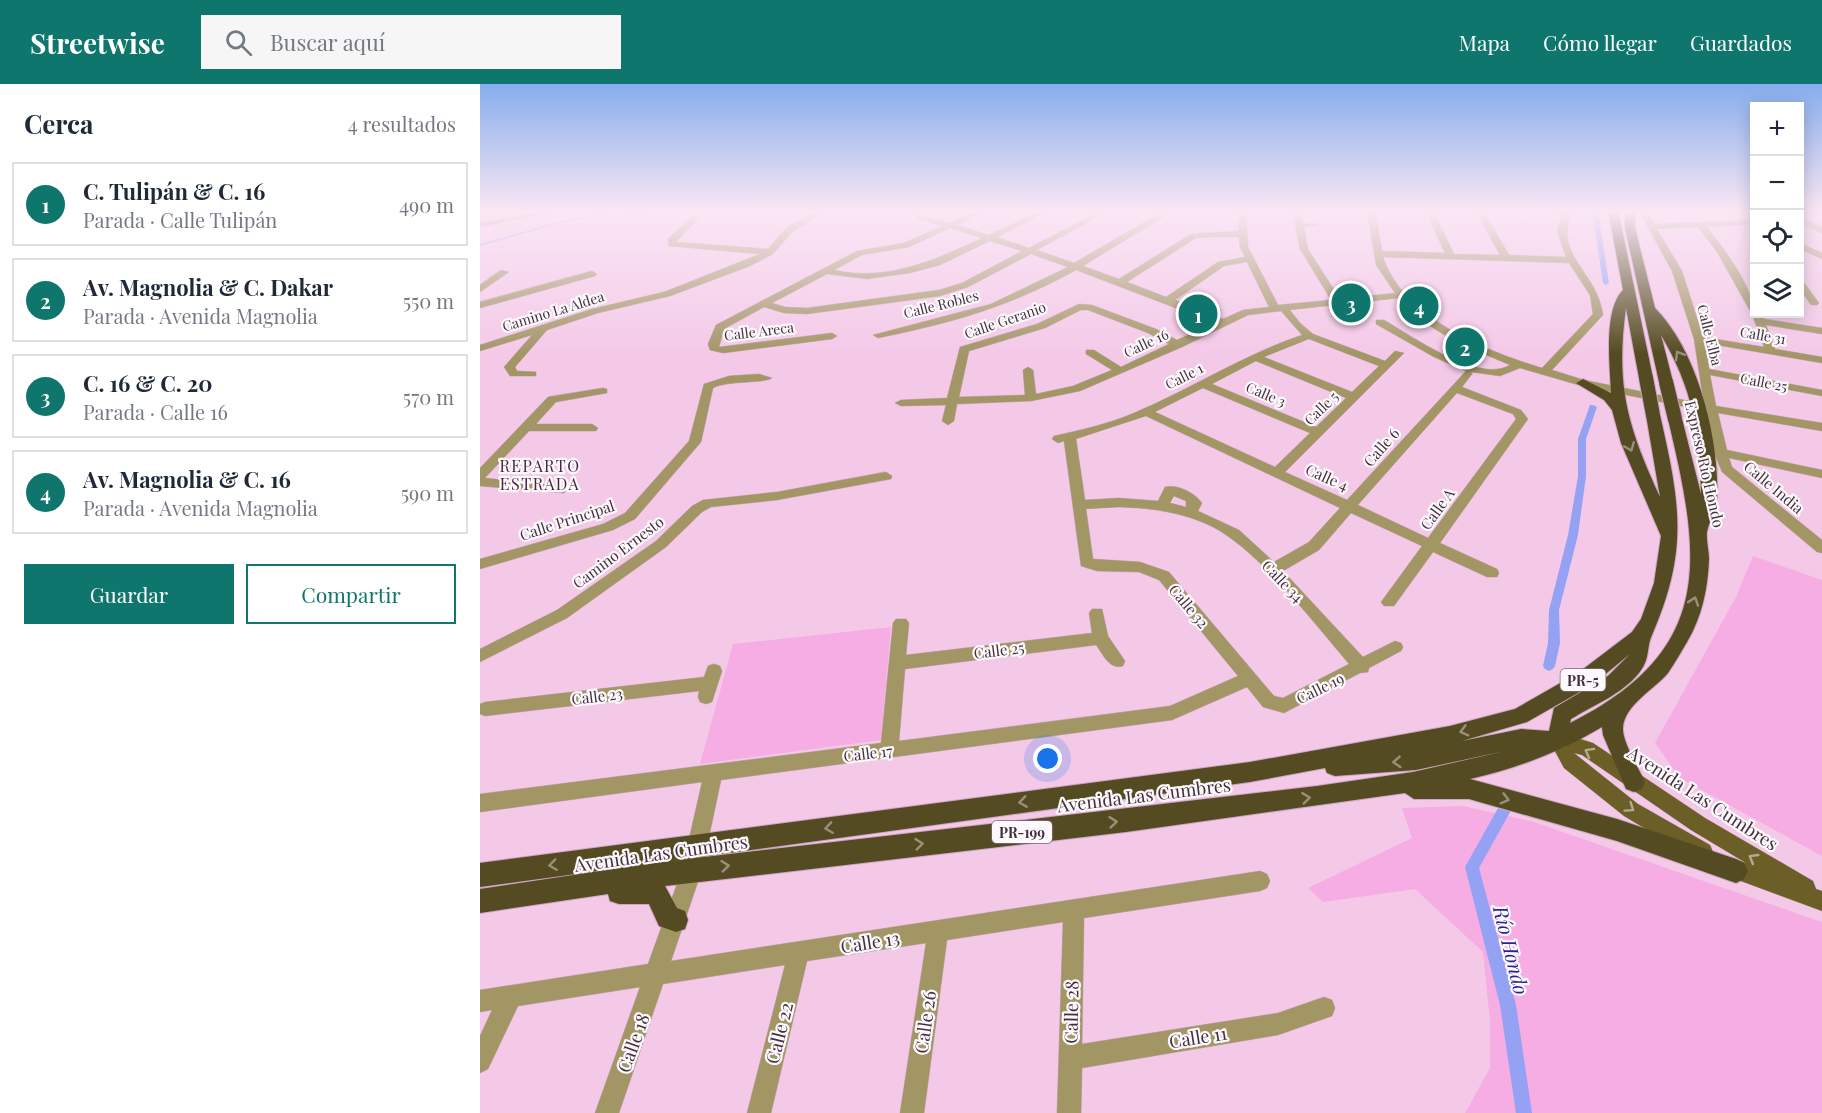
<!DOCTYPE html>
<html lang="es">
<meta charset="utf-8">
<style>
:root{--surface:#fff;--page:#f6f6f7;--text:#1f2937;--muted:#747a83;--line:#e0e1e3;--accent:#0f766e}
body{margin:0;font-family:"Playfair Display",serif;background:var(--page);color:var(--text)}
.controls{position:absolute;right:18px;top:18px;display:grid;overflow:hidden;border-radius:0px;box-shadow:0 3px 15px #0003}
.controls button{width:54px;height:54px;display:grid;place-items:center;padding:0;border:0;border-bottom:2px solid var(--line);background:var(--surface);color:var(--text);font:30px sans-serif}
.you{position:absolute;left:568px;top:675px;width:21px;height:21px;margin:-15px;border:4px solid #fff;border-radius:50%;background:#1a73e8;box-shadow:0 0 0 9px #1a73e833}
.badge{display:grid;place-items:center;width:39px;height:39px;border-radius:50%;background:var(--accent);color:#fff;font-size:20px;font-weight:700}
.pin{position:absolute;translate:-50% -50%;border:3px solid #fff;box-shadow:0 2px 6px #0006}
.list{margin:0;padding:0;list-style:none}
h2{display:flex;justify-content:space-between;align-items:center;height:78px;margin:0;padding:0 24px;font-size:26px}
h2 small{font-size:20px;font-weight:400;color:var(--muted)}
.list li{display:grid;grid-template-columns:39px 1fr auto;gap:18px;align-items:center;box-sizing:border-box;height:84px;margin:0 12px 12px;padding:0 12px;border:2px solid var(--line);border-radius:0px}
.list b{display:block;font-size:22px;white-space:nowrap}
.list p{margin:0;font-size:20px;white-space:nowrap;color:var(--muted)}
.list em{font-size:20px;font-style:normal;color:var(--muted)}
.actions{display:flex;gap:12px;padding:18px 24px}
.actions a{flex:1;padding:14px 0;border:2px solid var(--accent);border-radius:0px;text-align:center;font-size:21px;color:var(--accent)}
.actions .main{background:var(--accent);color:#fff}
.icon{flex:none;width:33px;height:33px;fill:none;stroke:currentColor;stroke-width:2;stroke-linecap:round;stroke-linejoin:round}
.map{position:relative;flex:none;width:1342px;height:1029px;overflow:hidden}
header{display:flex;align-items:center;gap:36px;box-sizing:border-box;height:84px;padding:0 30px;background:var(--accent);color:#fff}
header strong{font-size:28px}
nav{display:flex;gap:33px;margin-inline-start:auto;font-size:21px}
.search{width:420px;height:54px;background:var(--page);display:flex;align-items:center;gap:15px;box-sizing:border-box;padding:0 21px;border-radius:0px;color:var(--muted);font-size:22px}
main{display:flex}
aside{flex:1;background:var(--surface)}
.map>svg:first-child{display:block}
.green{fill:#f5ade3}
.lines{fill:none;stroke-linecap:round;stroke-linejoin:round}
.stream{stroke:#95a2f4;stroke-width:1.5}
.canal{fill:#95a2f4;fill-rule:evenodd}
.minor-casing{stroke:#cda7c2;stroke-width:1}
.major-casing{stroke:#cda7c2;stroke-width:1}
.highway-casing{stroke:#cda7c2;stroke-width:2}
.minor{fill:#a29665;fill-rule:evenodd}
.major{fill:#6b5e27;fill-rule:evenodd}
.highway{fill:#554b22;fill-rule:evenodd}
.highway-bridge-casing{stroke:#cda7c2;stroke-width:16;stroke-linecap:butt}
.highway-bridge{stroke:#554b22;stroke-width:14}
.oneway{stroke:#989079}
.oneway2{stroke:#b4ab91}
.labels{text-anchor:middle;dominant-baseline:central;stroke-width:4.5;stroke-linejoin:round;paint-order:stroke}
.far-street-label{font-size:14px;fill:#41303c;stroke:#fcf8fb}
.shield{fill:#fcf8fb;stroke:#796c75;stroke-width:1.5}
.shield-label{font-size:14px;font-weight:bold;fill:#41303c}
.street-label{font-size:15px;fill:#41303c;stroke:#fcf8fb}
.neighbourhood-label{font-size:16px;letter-spacing:1.5px;fill:#47253f;stroke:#fcf8fb}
.near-street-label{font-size:18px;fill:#41303c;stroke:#fcf8fb}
.near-water-label{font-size:20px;font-style:italic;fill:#2a1f95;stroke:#fcf8fb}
</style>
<header>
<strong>Streetwise</strong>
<div class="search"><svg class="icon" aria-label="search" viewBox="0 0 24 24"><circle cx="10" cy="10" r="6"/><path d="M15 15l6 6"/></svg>Buscar aquí</div>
<nav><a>Mapa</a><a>Cómo llegar</a><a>Guardados</a></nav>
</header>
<main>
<aside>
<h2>Cerca<small>4 resultados</small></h2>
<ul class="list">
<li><span class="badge">1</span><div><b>C. Tulipán &amp; C. 16</b><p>Parada · Calle Tulipán</p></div><em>490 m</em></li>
<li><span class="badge">2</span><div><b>Av. Magnolia &amp; C. Dakar</b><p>Parada · Avenida Magnolia</p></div><em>550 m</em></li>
<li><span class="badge">3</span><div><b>C. 16 &amp; C. 20</b><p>Parada · Calle 16</p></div><em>570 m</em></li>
<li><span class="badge">4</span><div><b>Av. Magnolia &amp; C. 16</b><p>Parada · Avenida Magnolia</p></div><em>590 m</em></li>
</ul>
<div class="actions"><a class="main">Guardar</a><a>Compartir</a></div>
</aside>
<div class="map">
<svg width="1342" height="1029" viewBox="0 0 1342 1029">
<rect width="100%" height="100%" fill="#f4c9e8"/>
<g class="green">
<polygon points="1273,472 1342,496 1342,772 1200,694 1175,659 1256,513"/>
<polygon points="411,543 401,656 220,680 253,560"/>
<polygon points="983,722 1051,737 1342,838 1342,1029 985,1029 1010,984 1010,937 1003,868 935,805 843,818 828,804 932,754 922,724"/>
</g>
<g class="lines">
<polyline class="stream" points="0,161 81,138 132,128 159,132 184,126"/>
<g class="canal">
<polygon points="1112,126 1118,126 1129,199 1126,201 1123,199"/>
<polygon points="1110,321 1113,321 1117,323 1106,355 1106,392 1098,451 1079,526 1080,559 1075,582 1073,585 1069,587 1065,585 1063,582 1068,559 1069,526 1088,451 1098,392 1098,355"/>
<polygon points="1027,715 1032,717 1034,721 999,784 1036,921 1052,1029 1036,1029 1020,921 985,783 1022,717"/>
</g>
<g class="minor-casing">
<g id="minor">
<polygon points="72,126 87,126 0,143 0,139"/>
<polygon points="341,126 350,126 313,147 293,170 270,182 190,212 118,229 67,246 35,283 37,287 56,288 56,292 30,292 24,283 52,251 0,267 0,261 112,225 184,208 280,170 189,162 188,155 212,132 219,134 196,158 288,165 307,143"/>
<path d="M498,126H508L477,141L509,151L562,126H571L517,153L549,164L622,126H631L557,166L594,179L685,126H740L736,128L690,129L603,182L639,195L711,150L759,147L758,130L754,126H763L766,129L768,163L798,221L851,216L820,165L812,126H820L823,139L839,141L824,143L828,165L860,215L915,209L896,181L887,126H895L902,167L965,169L945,126H953L974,170L1020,171L995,126H1003L1029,171L1086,173L1077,147L1081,132L1063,127L1092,126C1073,173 1117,186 1123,231L1072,286L1104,296L1224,320L1214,255L1192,187L1160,129L1162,126H1170L1168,129L1175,140L1274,136V140L1227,143C1243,164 1274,203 1274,230H1282L1284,235L1342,244V250L1286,241L1295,265L1342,273V279L1225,259L1229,285L1342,306V312L1230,291L1236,322L1342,339V347L1238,329L1247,366L1342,386V394L1249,374L1252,383L1342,456V469L1337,468L1242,388L1234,368L1225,327L1102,302L1040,284L1020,292L991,288L992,290L982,303L1041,326L1048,335L960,459L1017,485L1019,489L1017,493H1007L953,468L914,522H904L901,518L904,514L942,462L871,429L839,466L803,487L883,573L915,557L921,559L923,563L921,567L889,584L888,588L880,589L804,629L783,623L767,603L692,636L241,696L222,786L191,877L780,787L787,790L790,797L787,804L780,807L604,834L602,960L798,929L844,913L852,916L855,924L852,932L798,951L602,984L601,1029H577L583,838L467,856L444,1029H420L446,859L327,877L291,1029H267L305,881L183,900L139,1029H115L160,903L38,922L8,985L0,989V952L12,926L0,928V906L168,880L202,786L222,698L0,728V710L401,659L413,539L416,535H426L429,539L426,571L612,549L609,529L612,525H622L628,552L645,577L643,582C629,586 623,570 616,561L425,585L419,657L690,622L758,592L679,496L659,488L617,487L601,482L584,357L578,359L572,355L574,352C601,346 628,340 654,329C711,305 763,271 822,251L801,227L768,231L702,263L600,307L551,317L477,320L474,337L468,341L462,337L466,321L421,322L415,319L421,316L467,314L480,263L557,240L599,220L612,221L676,245L697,256L735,239L596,186C529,223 472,239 398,254L393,251L511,220L588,183L551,170L488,203L460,212L327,230L304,229L284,223L244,245L239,263L352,249L357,252L352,255L243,269L230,266L228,260L236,241L377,167L424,159L462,142L435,134V130L469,139ZM1218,143L1237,168L1269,225L1274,228L1272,230L1284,263L1223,253L1202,187L1177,145ZM470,144L502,154C455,176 407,198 354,186L382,171L429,163ZM729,153H759L760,163L765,173L738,178L686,213L647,198L716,154ZM510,157L542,167L482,199L459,206L327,224L305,223L292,219L347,190L387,195L430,189L460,181ZM903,173L1089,179L1110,211L1113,230L1062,284C1006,267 923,234 903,173ZM767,178L789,223L763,226L743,235L695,216L744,182ZM920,214C946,248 991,264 1030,281C999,300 932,252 904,236H896V240L954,273L986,287L867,416L805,388L924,269L915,267L905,277L833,250L820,239L810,226ZM601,226H608L668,249L689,260L641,283L614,266H606V270L632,286L593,302L556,310L553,286L548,283L543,286L545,311L479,313L489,267L565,244ZM829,255L899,282L872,308L784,273ZM776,277L866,314L836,343L732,300ZM723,304L830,349L795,383L675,328ZM977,309L1033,330L1036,335L948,454L878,421ZM666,332L860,424L829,458L794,478L759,446L718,427L722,419C715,409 698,400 685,403L678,417L639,414L605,416L596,355ZM694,412L706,417V423L690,419ZM639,423C671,424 703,428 733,443C779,467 834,539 869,580L803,614L794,612L689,488L660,478L613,475L606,425Z"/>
<polygon points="1331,126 1342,126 1342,128 1320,132 1320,128"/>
<polygon points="1320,134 1342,143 1342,149 1320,139"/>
<polygon points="1320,159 1342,169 1342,175 1320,165"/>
<polygon points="21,186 29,188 0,208 0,201"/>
<polygon points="112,187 117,190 115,192 0,224 0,218"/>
<polygon points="1320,196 1323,197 1339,219 1337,221 1331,221 1320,205"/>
<path d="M279,290L292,294C283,300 249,296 233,304L221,358L155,435L133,446L0,485V475L123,440L145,429L209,357L224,300L249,292Z"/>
<polygon points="123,304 127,305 127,309 76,318 56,340 112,340 118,344 116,347 49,347 5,394 79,402 84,403 86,406 84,409 0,402 0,384 68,313"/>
<polygon points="406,388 412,392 411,395 297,416 231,423 222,428 186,463 87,534 0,578 0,565 77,526 176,457 212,422 223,416 297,408"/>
<polygon points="234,580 240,582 242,587 232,618 226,620 220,618 218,613 219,607 5,632 0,630 0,620 5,618 224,593 228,582"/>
</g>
</g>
<g class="major-casing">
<polygon id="major" points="1078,648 1113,659 1225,734 1333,797 1336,805 1342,807 1342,827 1242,790 1239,783 1242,776 1249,773 1266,779 1211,746 1102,671 1094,669 1158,720 1230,761 1233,768 1230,775 1223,778 1216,775 1144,732 1084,684 1069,656 1072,651"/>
</g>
<g class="highway-casing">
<path id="highway" d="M1128,126H1138L1173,294L1166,298L1159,294L1146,224C1135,302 1148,344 1180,413L1166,331L1173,327L1180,331C1200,419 1209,466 1172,551C1166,564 1171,574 1159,589C1142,610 1114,621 1091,635L1090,639C1237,565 1221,474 1188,335L1190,332L1195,331L1202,335L1221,410C1221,350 1212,303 1181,251L1193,298L1186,302L1179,298L1145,144V126H1155V144L1175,224C1217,266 1240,355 1237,414C1236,427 1229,437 1227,448C1226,456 1229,467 1229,475C1228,504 1222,533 1207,558C1201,568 1195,579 1188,589C1175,605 1144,621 1143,644C1142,657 1159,685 1165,698L1162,705L1154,708L1146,705L1123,651L1122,643C1082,667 1036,685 990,695L1137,735L1256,775L1264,779L1268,787L1264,795L1256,799L1137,757L989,715H934L925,709L646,748L185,802L197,824L205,827L208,836L205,845L196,848L179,842L169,820H139L130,817L128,810L0,829V805L140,784L0,803V779L770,678L970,642L1035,625L1098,589L1152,548L1161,535L1174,499L1181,452L1141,359L1132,326L1124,316L1096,299L1103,295L1131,309C1130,282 1123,226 1143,206ZM1150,570L1128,592L1074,624L1069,647L1041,645L982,657L1047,638L1112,601ZM1025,667L933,688L837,702L190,777L770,698L845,684L847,689L855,692L936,686Z"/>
</g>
<use href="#minor" class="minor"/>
<use href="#major" class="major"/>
<use href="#highway" class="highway"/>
<g class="highway-bridge-casing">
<g id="highway-bridge">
<polyline points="1166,294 1173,331"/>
<polyline points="1186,298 1195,335"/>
</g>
</g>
<use href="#highway-bridge" class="highway-bridge"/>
</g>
<defs><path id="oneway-chevron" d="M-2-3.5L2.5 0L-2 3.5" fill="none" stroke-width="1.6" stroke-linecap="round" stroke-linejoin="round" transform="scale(1.5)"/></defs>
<g class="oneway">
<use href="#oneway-chevron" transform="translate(1199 271) rotate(-121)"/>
<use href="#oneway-chevron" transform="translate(1150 363) rotate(68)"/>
<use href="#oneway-chevron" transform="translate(1214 517) rotate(-71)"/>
<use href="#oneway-chevron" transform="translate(984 647) rotate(165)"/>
<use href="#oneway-chevron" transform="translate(917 678) rotate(176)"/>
<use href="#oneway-chevron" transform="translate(826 714) rotate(-7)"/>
<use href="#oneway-chevron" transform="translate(1025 715) rotate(15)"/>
<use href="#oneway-chevron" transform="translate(543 718) rotate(172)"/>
<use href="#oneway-chevron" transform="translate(633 738) rotate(-6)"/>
<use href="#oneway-chevron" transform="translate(349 744) rotate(172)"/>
<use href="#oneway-chevron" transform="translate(439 760) rotate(-6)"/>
<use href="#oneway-chevron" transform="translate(73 781) rotate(172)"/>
<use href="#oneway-chevron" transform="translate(245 782) rotate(-6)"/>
</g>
<g class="oneway2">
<use href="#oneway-chevron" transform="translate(1109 668) rotate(-151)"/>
<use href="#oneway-chevron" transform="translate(1150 724) rotate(35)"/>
<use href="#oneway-chevron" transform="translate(1273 774) rotate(-149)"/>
</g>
<linearGradient id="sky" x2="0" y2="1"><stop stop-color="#87aded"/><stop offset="0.47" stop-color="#fae7f5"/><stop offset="1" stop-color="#fae7f5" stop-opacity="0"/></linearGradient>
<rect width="1342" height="270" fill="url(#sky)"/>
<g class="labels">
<g class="far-street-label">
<text transform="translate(461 220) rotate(-14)">Calle Robles</text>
<text transform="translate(73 227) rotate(-17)">Camino La Aldea</text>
<text transform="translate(525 236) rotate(-19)">Calle Geranio</text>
<text transform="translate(279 247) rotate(-7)">Calle Areca</text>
<text transform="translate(1230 251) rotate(76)">Calle Elba</text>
<text transform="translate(1283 251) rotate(10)">Calle 31</text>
<text transform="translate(666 259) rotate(-25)">Calle 16</text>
<text transform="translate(704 292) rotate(-27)">Calle 1</text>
<text transform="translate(1284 298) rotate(11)">Calle 25</text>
<text transform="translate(786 310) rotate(23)">Calle 3</text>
<text transform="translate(841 324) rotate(-44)">Calle 5</text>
</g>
<g class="shield">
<rect x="1080.5" y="585" width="45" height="22" rx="4.5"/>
<rect x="512" y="737" width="60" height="22" rx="4.5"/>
</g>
<g class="shield-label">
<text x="1103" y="596">PR-5</text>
<text x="542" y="748">PR-199</text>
</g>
<g class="street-label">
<text transform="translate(901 363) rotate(-49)">Calle 6</text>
<text transform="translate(1225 380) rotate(77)">Expreso Río Hondo</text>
<text transform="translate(847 393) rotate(24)">Calle 4</text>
<text transform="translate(1294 403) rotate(40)">Calle India</text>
<text transform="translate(957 425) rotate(-54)">Calle A</text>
<text transform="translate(87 436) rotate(-18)">Calle Principal</text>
<text transform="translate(138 468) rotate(-37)">Camino Ernesto</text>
<text transform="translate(803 497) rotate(46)">Calle 34</text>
<text transform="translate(709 522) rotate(50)">Calle 32</text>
<text transform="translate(519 566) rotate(-7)">Calle 25</text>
<text transform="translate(840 604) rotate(-26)">Calle 19</text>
<text transform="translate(117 612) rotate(-7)">Calle 23</text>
<text transform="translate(388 669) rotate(-7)">Calle 17</text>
</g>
<g class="neighbourhood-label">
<text x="60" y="381">REPARTO<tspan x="60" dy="18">ESTRADA</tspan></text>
</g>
<g class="near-street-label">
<text transform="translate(664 711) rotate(-7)">Avenida Las Cumbres</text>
<text transform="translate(1223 714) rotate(33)">Avenida Las Cumbres</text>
<text transform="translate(181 769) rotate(-8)">Avenida Las Cumbres</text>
<text transform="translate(390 858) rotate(-9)">Calle 13</text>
<text transform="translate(591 928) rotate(-89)">Calle 28</text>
<text transform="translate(445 938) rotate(-82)">Calle 26</text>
<text transform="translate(299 949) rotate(-76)">Calle 22</text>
<text transform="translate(718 953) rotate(-9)">Calle 11</text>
<text transform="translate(153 959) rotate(-70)">Calle 18</text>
</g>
<g class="near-water-label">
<text transform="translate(1032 866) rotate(76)">Río Hondo</text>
</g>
</g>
</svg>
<div class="controls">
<button>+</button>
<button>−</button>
<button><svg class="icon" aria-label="locate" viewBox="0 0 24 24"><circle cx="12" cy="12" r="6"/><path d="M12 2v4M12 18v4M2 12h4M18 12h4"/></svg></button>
<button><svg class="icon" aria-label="layers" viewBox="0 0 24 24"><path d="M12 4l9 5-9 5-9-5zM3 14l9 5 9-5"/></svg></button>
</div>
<div class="you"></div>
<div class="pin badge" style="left:718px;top:230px">1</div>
<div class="pin badge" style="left:985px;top:263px">2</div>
<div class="pin badge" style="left:871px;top:219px">3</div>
<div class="pin badge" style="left:939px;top:222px">4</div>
</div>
</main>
